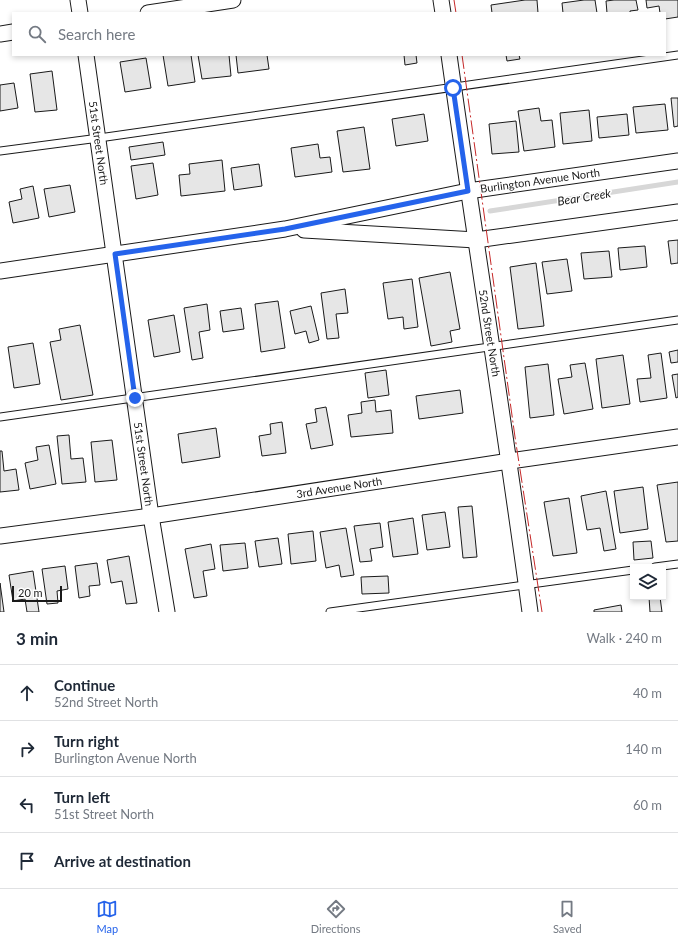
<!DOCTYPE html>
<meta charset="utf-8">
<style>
:root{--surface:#fff;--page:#f6f6f7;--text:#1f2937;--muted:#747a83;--line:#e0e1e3;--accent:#2563eb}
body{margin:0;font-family:Lato,sans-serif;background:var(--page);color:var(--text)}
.controls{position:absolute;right:12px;bottom:12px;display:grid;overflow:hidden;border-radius:0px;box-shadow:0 2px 6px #0003}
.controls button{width:36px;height:36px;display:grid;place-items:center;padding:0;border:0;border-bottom:1px solid var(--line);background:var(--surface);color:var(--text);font:20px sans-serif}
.scale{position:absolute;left:12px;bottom:10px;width:50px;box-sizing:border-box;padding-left:4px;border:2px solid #1a1a1a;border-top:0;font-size:11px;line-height:14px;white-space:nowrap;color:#1a1a1a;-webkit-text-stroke:3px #fff;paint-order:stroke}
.stop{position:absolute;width:12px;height:12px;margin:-9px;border:3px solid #2563eb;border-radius:50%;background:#fff}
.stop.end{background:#2563eb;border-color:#fff;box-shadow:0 1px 4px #0008}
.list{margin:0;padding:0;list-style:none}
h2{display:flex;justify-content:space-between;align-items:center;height:52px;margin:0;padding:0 16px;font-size:17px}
h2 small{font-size:13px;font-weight:400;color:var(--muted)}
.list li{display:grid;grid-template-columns:26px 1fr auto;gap:12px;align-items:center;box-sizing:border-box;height:56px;padding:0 16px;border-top:1px solid var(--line)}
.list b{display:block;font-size:15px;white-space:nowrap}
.list p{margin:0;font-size:13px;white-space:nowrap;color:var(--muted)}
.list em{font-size:13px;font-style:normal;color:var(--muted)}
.icon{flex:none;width:22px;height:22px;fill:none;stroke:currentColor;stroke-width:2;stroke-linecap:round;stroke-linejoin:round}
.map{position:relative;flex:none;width:678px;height:612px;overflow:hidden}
.search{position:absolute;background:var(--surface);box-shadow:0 2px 6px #0003;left:12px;right:12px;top:12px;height:44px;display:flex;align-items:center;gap:10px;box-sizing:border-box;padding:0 14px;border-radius:0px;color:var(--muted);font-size:15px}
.sheet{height:276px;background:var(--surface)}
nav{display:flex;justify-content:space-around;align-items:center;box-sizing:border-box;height:56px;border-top:1px solid var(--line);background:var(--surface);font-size:11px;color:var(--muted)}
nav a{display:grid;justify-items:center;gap:2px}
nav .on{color:var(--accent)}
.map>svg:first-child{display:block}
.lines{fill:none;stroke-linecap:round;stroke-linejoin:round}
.stream{stroke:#d7d7d7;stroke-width:5}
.building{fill:#e6e6e6;stroke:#1a1a1a}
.service-casing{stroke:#1a1a1a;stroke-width:9}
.minor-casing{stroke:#1a1a1a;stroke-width:17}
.service{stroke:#fff;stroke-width:7}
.minor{stroke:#fff;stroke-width:15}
.power{stroke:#c62828;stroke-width:1;stroke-dasharray:14 3 2 3;stroke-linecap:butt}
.route{stroke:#2563eb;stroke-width:5}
.labels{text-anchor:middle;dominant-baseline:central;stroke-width:3;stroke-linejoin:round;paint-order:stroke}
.street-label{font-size:11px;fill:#1a1a1a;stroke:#fff}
.water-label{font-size:12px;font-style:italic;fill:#1a1a1a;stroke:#fff}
</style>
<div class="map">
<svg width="678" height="612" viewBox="0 0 678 612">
<rect width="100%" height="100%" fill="#fff"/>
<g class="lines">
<polyline class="stream" points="490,211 678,182"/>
</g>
<g class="building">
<polygon points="525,0 537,0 538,13 492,13 491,5"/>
<polygon points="584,0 595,0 597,13 563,13 562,3"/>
<polygon points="614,0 636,0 638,10 630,11 630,13 607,13 606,1"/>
<polygon points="646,0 678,0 678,17 665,19 665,13 660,13 659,6 647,8"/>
<polygon points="163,55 191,55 195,82 168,86"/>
<polygon points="198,55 229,55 231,76 202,79"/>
<polygon points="236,55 267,55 269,69 238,73"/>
<polygon points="404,55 416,55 417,63 405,65"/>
<polygon points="506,55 519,55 520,59 507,61"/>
<polygon points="146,58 151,88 125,92 120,62"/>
<polygon points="52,71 57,110 35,112 30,74"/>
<polygon points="14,83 18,108 0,111 0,85"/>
<polygon points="671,98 678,98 678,126 674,127"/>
<polygon points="665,104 668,130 636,133 633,107"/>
<polygon points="539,108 541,121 552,120 555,147 524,151 518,111"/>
<polygon points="589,110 592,141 563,144 560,113"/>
<polygon points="424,114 428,141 396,146 392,119"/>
<polygon points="627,114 629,135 599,138 597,117"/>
<polygon points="516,121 519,152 492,154 489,124"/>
<polygon points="364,127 370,169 343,172 337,131"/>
<polygon points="163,142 165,155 131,160 129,147"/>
<polygon points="318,144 320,158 330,157 332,172 295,177 291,148"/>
<polygon points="222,160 225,191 181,196 179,175 190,174 189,164"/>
<polygon points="153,163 158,195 136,199 131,166"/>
<polygon points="259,164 262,186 234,190 231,168"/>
<polygon points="70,185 75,212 49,217 44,189"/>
<polygon points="33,186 39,218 13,223 9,202 22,199 20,189"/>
<polygon points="678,240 678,263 671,264 668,241"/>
<polygon points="645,246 647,267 620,270 618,248"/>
<polygon points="609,251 612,277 584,279 581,253"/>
<polygon points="567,259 572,291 547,294 542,262"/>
<polygon points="536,263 544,326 518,329 510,267"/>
<polygon points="450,272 460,329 450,331 452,342 431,346 419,278"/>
<polygon points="412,279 418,327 404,329 403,317 388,319 383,283"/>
<polygon points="345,289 348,313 336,314 339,338 327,339 321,293"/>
<polygon points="278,301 285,348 261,352 255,304"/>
<polygon points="207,304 210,330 199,332 203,358 192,360 184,308"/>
<polygon points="311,306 319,340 309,343 306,331 295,334 290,311"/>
<polygon points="241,308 244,329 223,332 220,311"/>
<polygon points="174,315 180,352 154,357 148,320"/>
<polygon points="80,325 93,395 61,400 50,342 61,340 59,329"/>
<polygon points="33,343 40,384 14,388 8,347"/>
<polygon points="678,350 678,362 671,363 669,352"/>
<polygon points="661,353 667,398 640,402 637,379 651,378 648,355"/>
<polygon points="623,355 630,404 602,408 596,359"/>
<polygon points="585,363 593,409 564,414 558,379 572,377 570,365"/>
<polygon points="548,364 554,415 530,418 525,367"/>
<polygon points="386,370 389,395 368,398 365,373"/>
<polygon points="678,374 678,397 676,398 672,375"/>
<polygon points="460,390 463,413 419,419 416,396"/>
<polygon points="375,400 376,412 391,410 393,433 351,437 348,415 362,413 361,402"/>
<polygon points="326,407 333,445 311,449 306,424 317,422 315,409"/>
<polygon points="282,422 286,453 262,456 259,436 271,434 270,424"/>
<polygon points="216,428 220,457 182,463 178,434"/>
<polygon points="69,435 71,459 83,458 86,482 62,484 57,436"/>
<polygon points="112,440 117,480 95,482 91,442"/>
<polygon points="49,445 56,484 30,489 25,463 38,460 36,447"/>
<polygon points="0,451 2,451 4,471 16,469 19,490 0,492"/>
<polygon points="678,482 678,541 666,542 657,485"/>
<polygon points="643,487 648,529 620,533 614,491"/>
<polygon points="606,491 616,549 604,551 600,528 587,530 581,496"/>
<polygon points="569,498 577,553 553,556 544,502"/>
<polygon points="472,506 477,557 463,558 458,507"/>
<polygon points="445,512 450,547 427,550 422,515"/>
<polygon points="413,518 418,554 393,557 388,522"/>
<polygon points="380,523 383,547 370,549 372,561 360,562 354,526"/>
<polygon points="346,528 354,575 341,577 339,565 326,568 320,532"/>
<polygon points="313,531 316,561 291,564 288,534"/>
<polygon points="278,538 282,564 259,567 255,541"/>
<polygon points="651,541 653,558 634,560 633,542"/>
<polygon points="245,543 248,568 223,571 220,545"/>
<polygon points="211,544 215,569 203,571 207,596 194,598 185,549"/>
<polygon points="129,556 137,603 126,604 122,581 111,583 107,560"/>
<polygon points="97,563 100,585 89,586 90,596 79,598 75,566"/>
<polygon points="65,566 68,589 57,591 58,603 47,604 42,569"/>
<polygon points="33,571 39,612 27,612 25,599 13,601 9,575"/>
<polygon points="388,576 389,593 362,594 361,577"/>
<polygon points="0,583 4,612 0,612"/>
<polygon points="649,597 660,597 662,612 650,612"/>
<polygon points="621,605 622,612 594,612 594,610"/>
</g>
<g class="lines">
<g class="service-casing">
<g id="service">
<polyline points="0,151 99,138 678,55"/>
<polyline points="0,417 678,320"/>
<polyline points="655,567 678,564"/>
<polyline points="330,612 633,570"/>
</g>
</g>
<g class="minor-casing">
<g id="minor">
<polyline points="78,0 80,13"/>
<polyline points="441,0 443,13"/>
<polyline points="148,13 233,0"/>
<polyline points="0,34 13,32"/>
<polyline points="86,55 151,516 167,612"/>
<path d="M449,55C475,241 505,426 530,612"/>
<polyline points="304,230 476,240 678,212"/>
<polyline points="0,271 285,229 468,191 678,161"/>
<polyline points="0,536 151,516 510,461 678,437"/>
</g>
</g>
<use href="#service" class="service"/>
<use href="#minor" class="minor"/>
<g class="power">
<polyline points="454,0 456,13"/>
<polyline points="462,55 515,437 542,612"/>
</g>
</g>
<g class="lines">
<polyline class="route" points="135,398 115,254 285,229 468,191 453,88"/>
</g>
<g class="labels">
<g class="street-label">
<text transform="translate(99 143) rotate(82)">51st Street North</text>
<text transform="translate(540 180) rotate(-8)">Burlington Avenue North</text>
<text transform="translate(490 333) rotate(81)">52nd Street North</text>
<text transform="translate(144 464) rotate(82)">51st Street North</text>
<text transform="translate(339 487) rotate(-9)">3rd Avenue North</text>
</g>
<g class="water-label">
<text transform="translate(584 197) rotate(-9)">Bear Creek</text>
</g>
</g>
</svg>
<div class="controls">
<button><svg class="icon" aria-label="layers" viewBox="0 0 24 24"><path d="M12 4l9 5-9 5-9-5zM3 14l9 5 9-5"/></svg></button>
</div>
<div class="scale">20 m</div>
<div class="stop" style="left:453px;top:88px"></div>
<div class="stop end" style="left:135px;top:398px"></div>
<div class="search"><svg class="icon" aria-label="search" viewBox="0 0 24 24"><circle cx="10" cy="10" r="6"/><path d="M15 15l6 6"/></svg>Search here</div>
</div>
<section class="sheet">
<h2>3 min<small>Walk · 240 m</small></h2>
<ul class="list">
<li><svg class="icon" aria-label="ahead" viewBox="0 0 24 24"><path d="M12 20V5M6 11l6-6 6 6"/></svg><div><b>Continue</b><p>52nd Street North</p></div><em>40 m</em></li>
<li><svg class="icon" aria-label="right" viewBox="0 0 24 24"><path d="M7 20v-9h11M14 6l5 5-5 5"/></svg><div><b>Turn right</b><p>Burlington Avenue North</p></div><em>140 m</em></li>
<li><svg class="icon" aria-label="left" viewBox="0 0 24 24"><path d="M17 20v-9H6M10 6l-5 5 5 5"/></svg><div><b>Turn left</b><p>51st Street North</p></div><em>60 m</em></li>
<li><svg class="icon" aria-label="arrive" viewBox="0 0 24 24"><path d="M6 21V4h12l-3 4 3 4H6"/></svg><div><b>Arrive at destination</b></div></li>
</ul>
</section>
<nav>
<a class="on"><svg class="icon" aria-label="map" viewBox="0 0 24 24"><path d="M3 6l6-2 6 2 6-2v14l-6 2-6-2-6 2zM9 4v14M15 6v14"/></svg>Map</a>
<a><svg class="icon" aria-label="directions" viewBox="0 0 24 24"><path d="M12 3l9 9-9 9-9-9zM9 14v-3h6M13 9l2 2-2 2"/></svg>Directions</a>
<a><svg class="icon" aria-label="saved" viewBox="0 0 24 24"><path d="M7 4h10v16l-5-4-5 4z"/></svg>Saved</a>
</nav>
